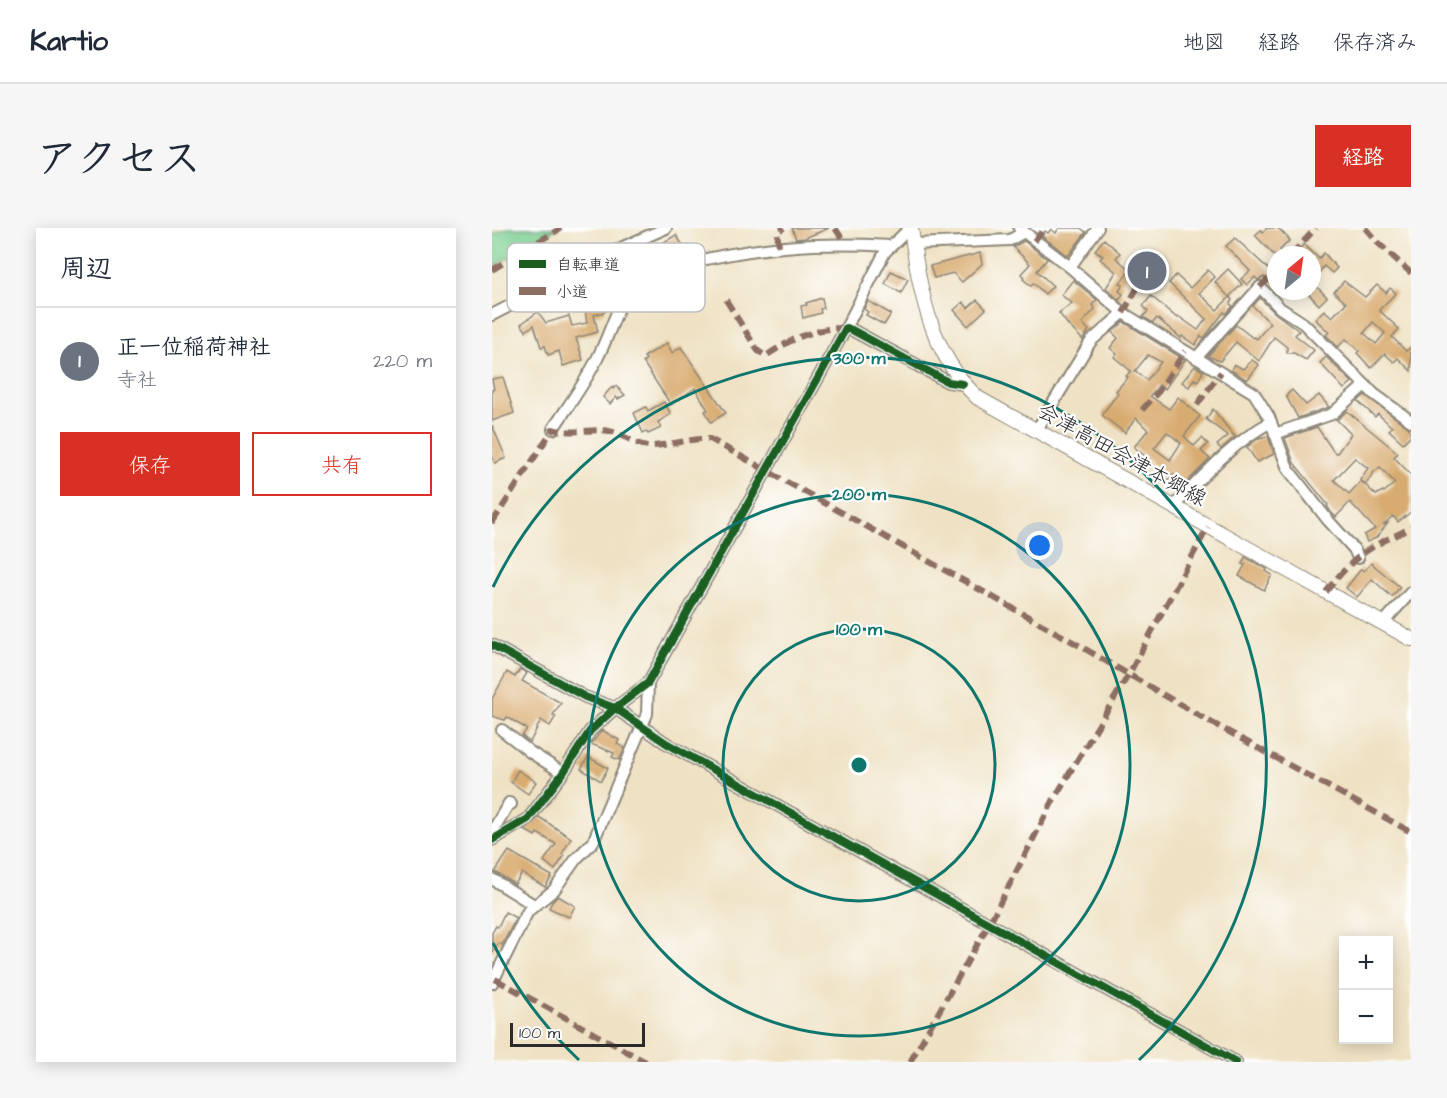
<!DOCTYPE html>
<html lang="ja">
<meta charset="utf-8">
<style>
:root{--surface:#fff;--page:#f6f6f7;--text:#1f2937;--muted:#747a83;--line:#e0e1e3;--accent:#d93025}
body{margin:0;font-family:"Architects Daughter","Klee One",sans-serif;background:var(--page);color:var(--text)}
.controls{position:absolute;right:18px;bottom:18px;display:grid;overflow:hidden;border-radius:0px;box-shadow:0 3px 15px #0003}
.controls button{width:54px;height:54px;display:grid;place-items:center;padding:0;border:0;border-bottom:2px solid var(--line);background:var(--surface);color:var(--text);font:30px sans-serif}
.compass{position:absolute;left:775px;top:18px;width:54px;height:54px;border-radius:50%;background:var(--surface);box-shadow:0 3px 15px #0003;rotate:29deg}
.scale{position:absolute;left:18px;bottom:15px;width:135px;box-sizing:border-box;padding-left:6px;border:3px solid #2b2b2b;border-top:0;font-size:16px;line-height:21px;white-space:nowrap;color:#2b2b2b;-webkit-text-stroke:4px #fff;paint-order:stroke}
.you{position:absolute;left:548px;top:318px;width:21px;height:21px;margin:-15px;border:4px solid #fff;border-radius:50%;background:#1a73e8;box-shadow:0 0 0 9px #1a73e833}
.badge{display:grid;place-items:center;width:39px;height:39px;border-radius:50%;background:var(--accent);color:#fff;font-size:20px;font-weight:700}
.pin{position:absolute;translate:-50% -50%;border:3px solid #fff;box-shadow:0 2px 6px #0006}
.list{margin:0;padding:0;list-style:none}
h2{display:flex;justify-content:space-between;align-items:center;height:78px;margin:0;padding:0 24px;font-size:26px}
h2 small{font-size:20px;font-weight:400;color:var(--muted)}
.list li{display:grid;grid-template-columns:39px 1fr auto;gap:18px;align-items:center;box-sizing:border-box;height:108px;padding:0 24px;border-top:2px solid var(--line)}
.list b{display:block;font-size:22px;white-space:nowrap}
.list p{margin:0;font-size:20px;white-space:nowrap;color:var(--muted)}
.list em{font-size:20px;font-style:normal;color:var(--muted)}
.actions{display:flex;gap:12px;padding:18px 24px}
.actions a{flex:1;padding:14px 0;border:2px solid var(--accent);border-radius:0px;text-align:center;font-size:21px;color:var(--accent)}
.actions .main{background:var(--accent);color:#fff}
.map{position:relative;flex:none;width:919px;height:834px;overflow:hidden;border-radius:0px}
header{display:flex;align-items:center;gap:36px;box-sizing:border-box;height:84px;padding:0 30px;background:var(--surface);border-bottom:2px solid var(--line)}
header strong{font-size:28px}
nav{display:flex;gap:33px;margin-inline-start:auto;font-size:21px}
.intro{display:flex;align-items:center;justify-content:space-between;box-sizing:border-box;height:144px;padding:0 36px}
h1{margin:0;font-size:42px}
.button{padding:15px 27px;border-radius:0px;background:var(--accent);color:#fff;font-size:21px;font-weight:700}
main{display:flex;gap:36px;padding:0 36px}
aside{flex:1;background:var(--surface);border-radius:0px;box-shadow:0 3px 15px #0003}
.map>svg:first-child{display:block}
.green{fill:#7bce90;stroke:#537c5e;stroke-width:1.5}
.building{fill:#d8ab70;fill-rule:evenodd}
.lines{fill:none;stroke-linecap:round;stroke-linejoin:round}
.minor-casing{stroke:#8d8678;stroke-width:14}
.major-casing{stroke:#8d8678;stroke-width:16}
.minor{stroke:#fff;stroke-width:10}
.major{stroke:#fff;stroke-width:14}
.quiet{stroke:#8d6e63;stroke-width:6;stroke-dasharray:12 6;stroke-linecap:butt}
.cycleway-casing{stroke:#fff;stroke-width:11}
.cycleway{stroke:#1b5e20;stroke-width:8}
.ring{fill:none;stroke:#0f766e;stroke-width:3}
.labels{text-anchor:middle;dominant-baseline:central;stroke-width:4.5;stroke-linejoin:round;paint-order:stroke}
.street-label{font-size:21px;fill:#2b2b2b;stroke:#fff}
.key{fill:#fff;stroke:#bfbfbf;stroke-width:1.5}
.key-label{font-size:16px;fill:#2b2b2b}
.centre{fill:#0f766e;stroke:#fff;stroke-width:3}
.ring-label{font-size:18px;text-anchor:middle;font-weight:bold;fill:#0f766e;stroke:#fff;stroke-width:4.5;stroke-linejoin:round;paint-order:stroke}
</style>
<header>
<strong>Kartio</strong>
<nav><a>地図</a><a>経路</a><a>保存済み</a></nav>
</header>
<div class="intro"><h1>アクセス</h1><a class="button">経路</a></div>
<main>
<aside>
<h2>周辺<small></small></h2>
<ul class="list">
<li><span class="badge" style="background:#6b7280">1</span><div><b>正一位稲荷神社</b><p>寺社</p></div><em>220 m</em></li>
</ul>
<div class="actions"><a class="main">保存</a><a>共有</a></div>
</aside>
<div class="map">
<svg width="919" height="834" viewBox="0 0 919 834">
<rect width="100%" height="100%" fill="#fff"/>
<filter id="ink" filterUnits="userSpaceOnUse"><feTurbulence type="fractalNoise" baseFrequency=".0167" numOctaves="2"/><feDisplacementMap in="SourceGraphic" scale="12" xChannelSelector="R" yChannelSelector="G"/><feConvolveMatrix kernelMatrix="1 2 1 2 8 2 1 2 1" color-interpolation-filters="sRGB"/></filter>
<filter id="wash" filterUnits="userSpaceOnUse"><feTurbulence type="fractalNoise" baseFrequency=".008" numOctaves="4" result="noise"/><feDisplacementMap in="SourceGraphic" scale="24" xChannelSelector="R" yChannelSelector="G"/><feGaussianBlur stdDeviation="1.35" result="paint"/><feColorMatrix in="noise" values="0 0 0 0 0 0 0 0 0 0 0 0 0 0 0 0 0 1.4 0 .05"/><feComposite in="paint" operator="in"/></filter>
<g filter="url(#wash)">
<rect width="100%" height="100%" fill="#efe2c4"/>
<polygon class="green" points="15,0 65,0 0,40 0,7"/>
<g id="blocks">
<g class="building">
<polygon points="300,0 337,0 313,10 304,11"/>
<polygon points="567,0 588,0 594,4 576,28 550,8 553,3 556,5 559,1 564,5"/>
<polygon points="775,0 786,0 798,12 788,22 793,27 782,27 763,7 769,2 771,4"/>
<polygon points="184,7 194,22 191,24 194,28 182,31 172,14"/>
<polygon points="743,10 784,48 784,61 772,49 766,52 763,49 755,57 749,51 758,43 734,18"/>
<polygon points="612,11 628,25 624,30 638,42 628,55 631,57 627,63 631,66 627,72 614,60 624,44 608,31 611,28 603,22"/>
<polygon points="532,13 555,31 545,43 561,58 553,66 541,55 539,58 531,51 533,49 529,46 538,36 521,19"/>
<polygon points="812,16 827,31 832,25 845,40 840,45 832,38 820,54 820,27 802,27"/>
<polygon points="488,25 490,36 470,54 461,45 442,50 438,38"/>
<polygon points="118,36 129,56 110,65 113,84 102,87 106,104 84,110 91,132 71,138 67,123 56,127 53,118 49,119 42,97 34,103 29,96 46,84 54,95 77,88 80,98 95,95 91,70 88,71 87,68 82,70 77,56"/>
<polygon points="736,41 750,56 737,69 723,54"/>
<polygon points="716,42 723,49 707,65 725,82 738,69 740,72 738,76 741,78 734,86 732,84 712,110 709,108 703,117 690,108 689,110 665,90 661,95 651,89 656,83 651,78 659,68 685,90 686,88 706,102 714,91 677,55 684,47 698,60"/>
<polygon points="399,43 416,51 409,65 393,56"/>
<polygon points="581,52 605,72 600,77 603,81 590,95 597,102 591,112 576,97 567,85 580,75 569,67"/>
<path d="M852,53L873,69L885,57L894,65L898,60L904,65L887,82L907,101L900,109L914,123L919,119V143L906,130L902,134L893,126L879,140L865,125L867,123L854,111L846,119L834,107L837,104L823,91L832,82L840,89L854,75L842,64ZM881,94L893,105L884,116L872,105Z"/>
<polygon points="820,54 835,69 827,77 814,63 820,63"/>
<polygon points="330,70 332,80 328,81 329,85 311,90 309,78 315,77 314,75"/>
<polygon points="768,70 783,85 807,103 803,107 822,122 814,132 802,125 795,125 795,119 782,109 767,133 744,114 728,133 716,128 744,97 761,110 762,109 765,111 778,95 761,78"/>
<polygon points="485,72 494,81 476,98 462,82 471,74 476,80"/>
<polygon points="376,73 399,86 392,97 374,87 376,84 372,81"/>
<path d="M632,94L693,132L673,161L667,157L658,168L677,181L686,169L708,188L692,208L702,218L710,210L716,216L709,223L718,231L692,257L681,246L676,252L667,245L669,243L657,234L659,233L642,219L656,202L644,190L633,205L611,188V185L626,165L624,163L636,149L634,148L639,143L622,129L625,126L618,120L626,110L620,104ZM656,127L669,134L655,152L643,143ZM675,204L689,215L678,232L662,220Z"/>
<polygon points="175,115 180,125 189,119 234,185 219,194 213,183 216,182 203,160 179,177 151,134 154,131 152,129"/>
<polygon points="834,129 860,154 852,161 828,135"/>
<polygon points="760,132 767,137 755,152 739,142 742,136 751,141"/>
<polygon points="703,138 711,143 706,153 702,151 697,159 690,154"/>
<polygon points="11,149 22,185 0,193 0,162 2,161 0,151"/>
<polygon points="124,158 133,167 126,171 124,169 118,176 111,169 120,159 121,161"/>
<polygon points="800,162 814,177 827,167 837,179 806,190 794,168"/>
<polygon points="873,167 917,200 919,207 911,215 897,202 900,199 886,186 883,189 866,173"/>
<polygon points="172,174 179,186 166,194 169,200 156,206 154,203 151,205 142,185 154,179 156,183"/>
<polygon points="721,181 743,209 729,221 725,217 736,208 714,191"/>
<path d="M855,183L906,225L902,229L919,247V284L906,294L901,288L891,297L896,295L884,310L875,314L872,307L883,301L858,274L844,289L839,284L835,278L836,277L802,235L793,210L825,199L842,224L845,225L859,206L845,192ZM863,230L876,240L868,252L869,253L857,266L842,252ZM888,239L903,255L892,264L891,263L884,267L869,253L874,256L882,244Z"/>
<polygon points="0,197 14,230 3,235 0,228"/>
<polygon points="776,208 782,226 765,234 755,219 767,210"/>
<polygon points="753,329 775,341 774,343 780,347 772,362 747,348 753,337 750,336"/>
<polygon points="879,335 908,359 900,369 880,351 865,369 854,360 869,341 872,343"/>
<polygon points="28,441 35,445 30,453 69,475 61,487 64,488 58,498 49,492 38,514 30,508 35,501 15,489 13,492 0,488 0,471 15,444 23,449"/>
<polygon points="110,502 127,512 125,516 133,520 127,532 120,529 122,525 99,516"/>
<polygon points="96,529 116,540 109,553 89,541"/>
<polygon points="26,542 44,554 36,566 19,554"/>
<polygon points="47,589 79,610 70,626 72,628 63,642 52,633 64,616 45,605 43,608 33,602"/>
<polygon points="17,623 60,648 53,659 30,645 23,656 3,644"/>
<polygon points="66,668 83,678 77,689 57,680 60,674"/>
<polygon points="13,684 24,690 10,717 7,715 0,725 0,705 4,698 6,699"/>
</g>
</g>
</g>
<g filter="url(#ink)">
<use href="#blocks" fill-opacity="0" stroke="#8d8678" stroke-width="1.5"/>
<g class="lines">
<g class="minor-casing">
<g id="minor">
<polyline points="527,0 578,39 631,85 762,165 777,189 796,241 835,291 862,321 866,330"/>
<polyline points="422,16 518,12 532,4"/>
<polyline points="578,39 606,0"/>
<path d="M138,56C155,44 174,41 194,36C264,18 326,14 398,18"/>
<polyline points="0,87 131,19 174,0"/>
<polyline points="354,100 393,24 418,0"/>
<polyline points="704,130 768,59 788,80 811,95 882,166 919,193"/>
<path d="M61,201C76,178 94,154 106,129C118,105 125,80 138,56L120,25"/>
<polyline points="544,203 599,113 631,85"/>
<polyline points="783,206 840,186 873,157"/>
<path d="M684,280L686,274C714,245 743,213 779,194"/>
<polyline points="891,395 919,364"/>
<polyline points="0,417 93,469 123,480 174,515 744,834"/>
<polyline points="10,502 38,524 71,545"/>
<polyline points="0,604 17,575 19,576"/>
<polyline points="0,612 36,591 71,545 98,503 123,480 156,455 354,100 360,102 456,154 471,156"/>
<polyline points="0,651 42,677"/>
<polyline points="0,755 36,683 62,662 84,631 101,614 155,486 156,455"/>
</g>
</g>
<g class="major-casing">
<path id="major" d="M419,0C427,62 439,127 486,170L919,411"/>
</g>
<use href="#minor" class="minor"/>
<use href="#major" class="major"/>
<g class="quiet">
<polyline points="343,0 353,15"/>
<polyline points="873,0 886,15 919,45"/>
<polyline points="542,13 553,0"/>
<polyline points="287,18 285,4 292,0"/>
<polyline points="799,27 824,0"/>
<polyline points="0,42 69,0"/>
<polyline points="768,59 784,43"/>
<path d="M234,72L266,123L274,128C298,111 325,99 354,100"/>
<polyline points="631,85 651,50"/>
<polyline points="705,177 729,144"/>
<polyline points="650,182 667,163 693,123"/>
<path d="M0,295L61,201C81,207 98,200 117,203C133,206 144,219 161,218C180,217 198,210 218,211L576,411L706,487L919,604"/>
<path d="M834,364C848,345 865,327 886,316C896,310 909,306 919,299"/>
<polyline points="3,751 154,834"/>
<polyline points="418,834 497,696 562,571 637,446 716,299"/>
</g>
<g class="cycleway-casing">
<g id="cycleway">
<polyline points="0,417 93,469 123,480 174,515 744,834"/>
<polyline points="0,612 36,591 71,545 98,503 123,480 156,455 354,100 360,102 456,154 471,156"/>
</g>
</g>
<use href="#cycleway" class="cycleway"/>
</g>
</g>
<g class="ring">
<circle cx="367" cy="537" r="136"/>
<circle cx="367" cy="537" r="271"/>
<path d="M87 832A407 407 0 0 1 1 715M1 359A407 407 0 1 1 647 832"/>
</g>
<g class="labels">
<g class="street-label">
<text transform="translate(630 227) rotate(29)">会津高田会津本郷線</text>
</g>
</g>
<rect x="15" y="15" width="198" height="69" rx="9" class="key"/>
<rect x="27" y="32" width="27" height="8" fill="#1b5e20"/>
<rect x="27" y="59" width="27" height="8" fill="#8d6e63"/>
<g class="key-label">
<text x="64" y="42">自転車道</text>
<text x="64" y="69">小道</text>
</g>
<circle cx="367" cy="537" r="9" class="centre"/>
<g class="ring-label">
<text x="367" y="136">300 m</text>
<text x="367" y="272">200 m</text>
<text x="367" y="407">100 m</text>
</g>
</svg>
<div class="controls">
<button>+</button>
<button>−</button>
</div>
<svg class="compass" viewBox="-18 -18 36 36"><path d="M0-13l5 13h-10z" fill="#e53935"/><path d="M0 13l5-13h-10z" fill="#747a83"/></svg>
<div class="scale">100 m</div>
<div class="you"></div>
<div class="pin badge" style="left:655px;top:43px;background:#6b7280">1</div>
</div>
</main>
